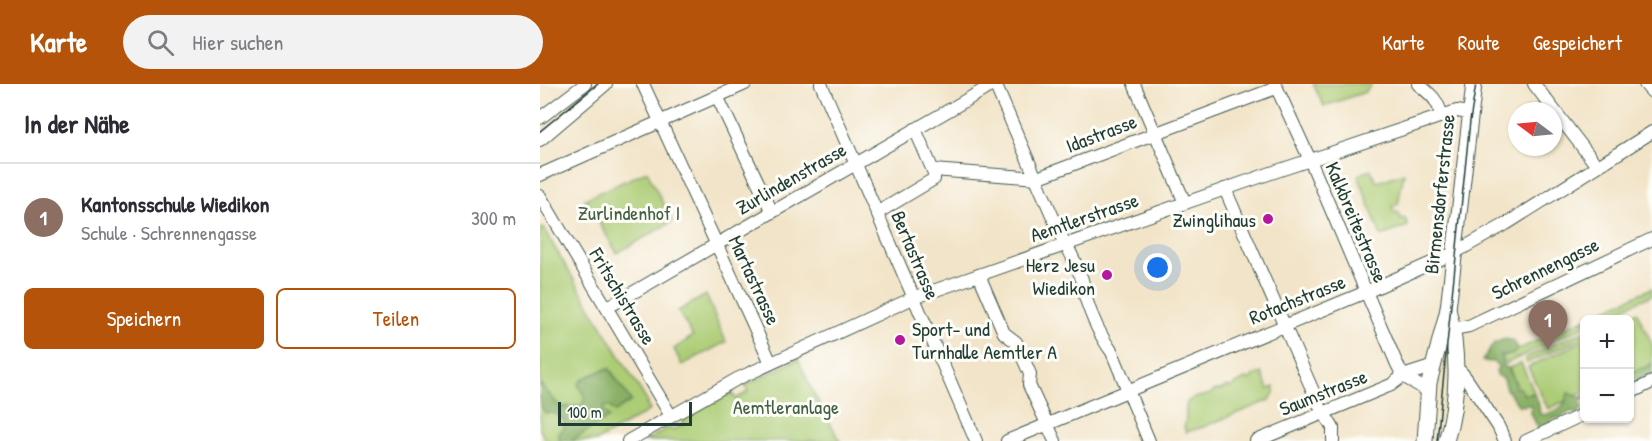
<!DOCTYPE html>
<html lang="de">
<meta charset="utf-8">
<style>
:root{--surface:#fff;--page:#f2f2f3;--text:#2b2b33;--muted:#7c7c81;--line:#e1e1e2;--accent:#b45309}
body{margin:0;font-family:"Patrick Hand",sans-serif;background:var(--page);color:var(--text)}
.controls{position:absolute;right:18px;bottom:18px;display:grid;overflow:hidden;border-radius:9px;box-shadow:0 2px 4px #0004}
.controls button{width:54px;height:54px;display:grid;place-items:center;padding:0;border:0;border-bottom:2px solid var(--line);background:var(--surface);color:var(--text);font:30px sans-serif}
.compass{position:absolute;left:968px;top:18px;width:54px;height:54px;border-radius:50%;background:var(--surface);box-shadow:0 2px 4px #0004;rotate:286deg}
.scale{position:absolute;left:18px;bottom:15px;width:134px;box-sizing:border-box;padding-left:6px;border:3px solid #1f3d34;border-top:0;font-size:16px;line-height:21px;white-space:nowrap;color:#1f3d34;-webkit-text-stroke:4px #fdfcf7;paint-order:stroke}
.you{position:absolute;left:618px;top:184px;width:21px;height:21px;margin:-15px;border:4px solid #fff;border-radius:50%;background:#1a73e8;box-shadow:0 0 0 9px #1a73e833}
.badge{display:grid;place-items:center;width:39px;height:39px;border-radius:50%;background:var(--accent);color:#fff;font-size:20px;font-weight:700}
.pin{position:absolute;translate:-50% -50px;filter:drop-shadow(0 2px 3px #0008)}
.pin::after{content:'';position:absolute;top:32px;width:21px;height:18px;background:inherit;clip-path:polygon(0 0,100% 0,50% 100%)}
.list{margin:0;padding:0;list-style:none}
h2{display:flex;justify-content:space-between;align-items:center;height:78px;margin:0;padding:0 24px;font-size:26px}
h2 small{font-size:20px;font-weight:400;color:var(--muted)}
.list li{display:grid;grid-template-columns:39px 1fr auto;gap:18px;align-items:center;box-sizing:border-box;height:108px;padding:0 24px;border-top:2px solid var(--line)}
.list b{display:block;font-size:22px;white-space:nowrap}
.list p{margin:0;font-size:20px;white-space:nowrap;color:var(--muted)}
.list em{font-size:20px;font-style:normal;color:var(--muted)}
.actions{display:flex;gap:12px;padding:18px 24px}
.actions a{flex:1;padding:14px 0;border:2px solid var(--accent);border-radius:9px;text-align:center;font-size:21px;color:var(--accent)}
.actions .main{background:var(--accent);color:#fff}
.icon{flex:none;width:33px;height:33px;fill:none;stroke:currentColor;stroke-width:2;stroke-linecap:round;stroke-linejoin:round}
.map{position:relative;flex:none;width:1112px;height:357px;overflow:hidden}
header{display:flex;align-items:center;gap:36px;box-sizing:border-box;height:84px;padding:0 30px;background:var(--accent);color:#fff}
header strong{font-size:28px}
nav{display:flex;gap:33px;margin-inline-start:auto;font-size:21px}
.search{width:420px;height:54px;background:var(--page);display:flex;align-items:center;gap:15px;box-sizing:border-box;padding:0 21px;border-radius:33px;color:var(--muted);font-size:22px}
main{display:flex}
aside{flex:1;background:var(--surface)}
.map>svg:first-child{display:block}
.green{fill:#accc74;stroke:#668454;stroke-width:1.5}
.forest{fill:#89b066;stroke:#54764d;stroke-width:1.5}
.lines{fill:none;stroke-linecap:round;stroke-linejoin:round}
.minor-casing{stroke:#3f564a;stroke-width:14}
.major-casing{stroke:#3f564a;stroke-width:17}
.minor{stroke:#fff;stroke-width:12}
.major{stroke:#fff;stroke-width:15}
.tram{stroke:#1f3d34;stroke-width:1.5}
.poi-dot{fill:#b5179e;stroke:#fdfcf7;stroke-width:2}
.labels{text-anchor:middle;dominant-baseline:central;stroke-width:6;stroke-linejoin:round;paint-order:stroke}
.street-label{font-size:20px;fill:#1f3d34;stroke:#fdfcf7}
.park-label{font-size:20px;fill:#426144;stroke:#fdfcf7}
.poi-label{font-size:20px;fill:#1f3d34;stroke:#fdfcf7;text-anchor:end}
</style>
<header>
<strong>Karte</strong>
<div class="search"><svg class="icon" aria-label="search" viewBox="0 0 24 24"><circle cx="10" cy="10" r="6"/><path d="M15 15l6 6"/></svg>Hier suchen</div>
<nav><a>Karte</a><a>Route</a><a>Gespeichert</a></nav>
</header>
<main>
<aside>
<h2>In der Nähe<small></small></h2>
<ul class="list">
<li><span class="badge" style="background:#8d6e63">1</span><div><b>Kantonsschule Wiedikon</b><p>Schule · Schrennengasse</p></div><em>300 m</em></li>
</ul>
<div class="actions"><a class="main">Speichern</a><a>Teilen</a></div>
</aside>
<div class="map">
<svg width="1112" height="357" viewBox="0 0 1112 357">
<rect width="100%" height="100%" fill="#fdfcf7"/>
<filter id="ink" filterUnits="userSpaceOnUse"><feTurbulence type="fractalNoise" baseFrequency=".0167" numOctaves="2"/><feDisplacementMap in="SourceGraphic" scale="12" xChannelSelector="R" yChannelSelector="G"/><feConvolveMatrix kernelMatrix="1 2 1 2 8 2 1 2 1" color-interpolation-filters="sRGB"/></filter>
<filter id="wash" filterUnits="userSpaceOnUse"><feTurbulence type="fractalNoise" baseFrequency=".008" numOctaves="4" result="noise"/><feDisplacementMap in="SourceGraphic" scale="24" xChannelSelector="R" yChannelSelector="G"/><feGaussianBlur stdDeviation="1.35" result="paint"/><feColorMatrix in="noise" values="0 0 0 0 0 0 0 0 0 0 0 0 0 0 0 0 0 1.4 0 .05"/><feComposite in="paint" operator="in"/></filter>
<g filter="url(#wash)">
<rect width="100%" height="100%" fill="#f2e4c8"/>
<g class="green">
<polygon points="773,0 831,0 831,1 825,8 784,22"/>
<polygon points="831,86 837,98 864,89 858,120 852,123 854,129 858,128 861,135 865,134 868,142 841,152 818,91"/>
<polygon points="107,87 132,138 77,169 45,115"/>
<polygon points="3,144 108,319 106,320 110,326 57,357 6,357 0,346 0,146"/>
<polygon points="1112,204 1112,211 1059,235 1044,236 1044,242 965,280 962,273"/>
<polygon points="166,211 186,258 142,281 134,265 153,252 138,227"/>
<polygon points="1097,228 1112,260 1112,280 1091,290 1090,236 1081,236"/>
<polygon points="1043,247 1044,253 987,279 985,274"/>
<polygon points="1044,256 1044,308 1008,325 988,283"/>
<polygon points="258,275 272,306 300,357 105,357 128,344 133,346 144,339 143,335 191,308 196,315 208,308 205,301"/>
<polygon points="981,279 994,308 983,314 969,284"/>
<path d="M722,289L728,305L734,303L735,307L730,316L663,343L646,348L644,343C648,335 644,323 647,319C653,310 668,315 675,306H680L688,302L689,304L707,294L708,296L712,294V292Z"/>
</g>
<g class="forest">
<path d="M965,255L973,257L977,262V266L972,271H961V276L964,283L968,284L975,299V304L981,305L983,310H994L998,317L1000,329L1003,331C1016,328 1026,323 1028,309L1042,314L1044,311V315L1040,318L1042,324L1039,329L1035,330L1031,327L1020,334H1014L1006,341L997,342L991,329V321L979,322L966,305L963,295L957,291L956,286L959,283L954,278L942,277L954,259Z"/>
<polygon points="1112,279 1112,291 1106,292 1090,301 1090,289 1109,282"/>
<polygon points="69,284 91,317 75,328 70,323 64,322 63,327 69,333 31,357 21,357 18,350 24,344 24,336 14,329 5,329 0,321 0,299 20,323 41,322 45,314 38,300 46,293"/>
</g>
</g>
<g filter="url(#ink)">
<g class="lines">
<g class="minor-casing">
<g id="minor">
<polyline points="103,0 231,279"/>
<polyline points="281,0 436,357"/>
<path d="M455,0L522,154C530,167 536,179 541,193C544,199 543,206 545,212C551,231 560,252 572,268L609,357"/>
<polyline points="594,0 645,119"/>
<polyline points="735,0 770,76 856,278 863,292 888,307"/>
<path d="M878,0C890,10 900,17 901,33"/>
<polyline points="994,0 1057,82"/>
<polyline points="1105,0 1112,8"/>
<polyline points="177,12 232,128"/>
<polyline points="0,34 45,0"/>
<polyline points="0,56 66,0"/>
<polyline points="393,86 497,94 736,4"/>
<polyline points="0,91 205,0"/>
<polyline points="685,105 779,321 793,344 793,357"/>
<polyline points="0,112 131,332"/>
<polyline points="337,129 394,95 394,89 375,45"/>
<polyline points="439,191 464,249 476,258 490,290 489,301 515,357"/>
<polyline points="68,223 454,0"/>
<polyline points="913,245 929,242 1112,155"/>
<polyline points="915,286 921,288 926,294 958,342 965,357"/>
<polyline points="1090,309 1112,298"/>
<polyline points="88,357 197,295 373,214 731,89 917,27 929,29"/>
<polyline points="467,357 826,208 914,169 966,140 1112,48"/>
<polyline points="716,357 851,301 863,292 894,282"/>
<polyline points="986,357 1044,330"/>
</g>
</g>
<g class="major-casing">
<g id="major">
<polyline points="885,357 889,299 908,225 934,0"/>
<path d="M906,357C919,316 919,266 908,225"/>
</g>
</g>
<use href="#minor" class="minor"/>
<use href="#major" class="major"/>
<g class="tram">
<polyline points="0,47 58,0"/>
<polyline points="897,357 930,37 936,0"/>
</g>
</g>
</g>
<g class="poi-dot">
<circle cx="728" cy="135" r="6"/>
<circle cx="567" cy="191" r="6"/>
<circle cx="360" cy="256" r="6"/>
</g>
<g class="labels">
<g class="street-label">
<text transform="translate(561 49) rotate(-21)">Idastrasse</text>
<text transform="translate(251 94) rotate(-30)">Zurlindenstrasse</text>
<text transform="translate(899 110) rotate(-84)">Birmensdorferstrasse</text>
<text transform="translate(544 133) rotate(-19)">Aemtlerstrasse</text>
<text transform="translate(817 138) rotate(67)">Kalkbreitestrasse</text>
<text transform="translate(376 171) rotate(67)">Bertastrasse</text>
<text transform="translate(1005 184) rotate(-26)">Schrennengasse</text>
<text transform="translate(215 196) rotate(65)">Martastrasse</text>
<text transform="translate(83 212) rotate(59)">Fritschistrasse</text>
<text transform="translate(757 215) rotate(-22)">Rotachstrasse</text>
<text transform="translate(783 308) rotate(-22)">Saumstrasse</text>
</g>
<g class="park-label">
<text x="89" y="128">Zurlindenhof I</text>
<text x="246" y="322">Aemtleranlage</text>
</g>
<g class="poi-label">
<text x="716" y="135">Zwinglihaus</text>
<text x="555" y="180">Herz Jesu<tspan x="555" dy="23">Wiedikon</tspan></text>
<text x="372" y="244" text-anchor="start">Sport- und<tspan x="372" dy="23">Turnhalle Aemtler A</tspan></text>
</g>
</g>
</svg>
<div class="controls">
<button>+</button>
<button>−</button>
</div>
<svg class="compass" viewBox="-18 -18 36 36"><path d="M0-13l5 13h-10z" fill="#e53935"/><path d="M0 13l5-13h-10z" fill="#7c7c81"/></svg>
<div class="scale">100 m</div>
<div class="you"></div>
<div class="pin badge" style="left:1008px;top:266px;background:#8d6e63">1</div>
</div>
</main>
